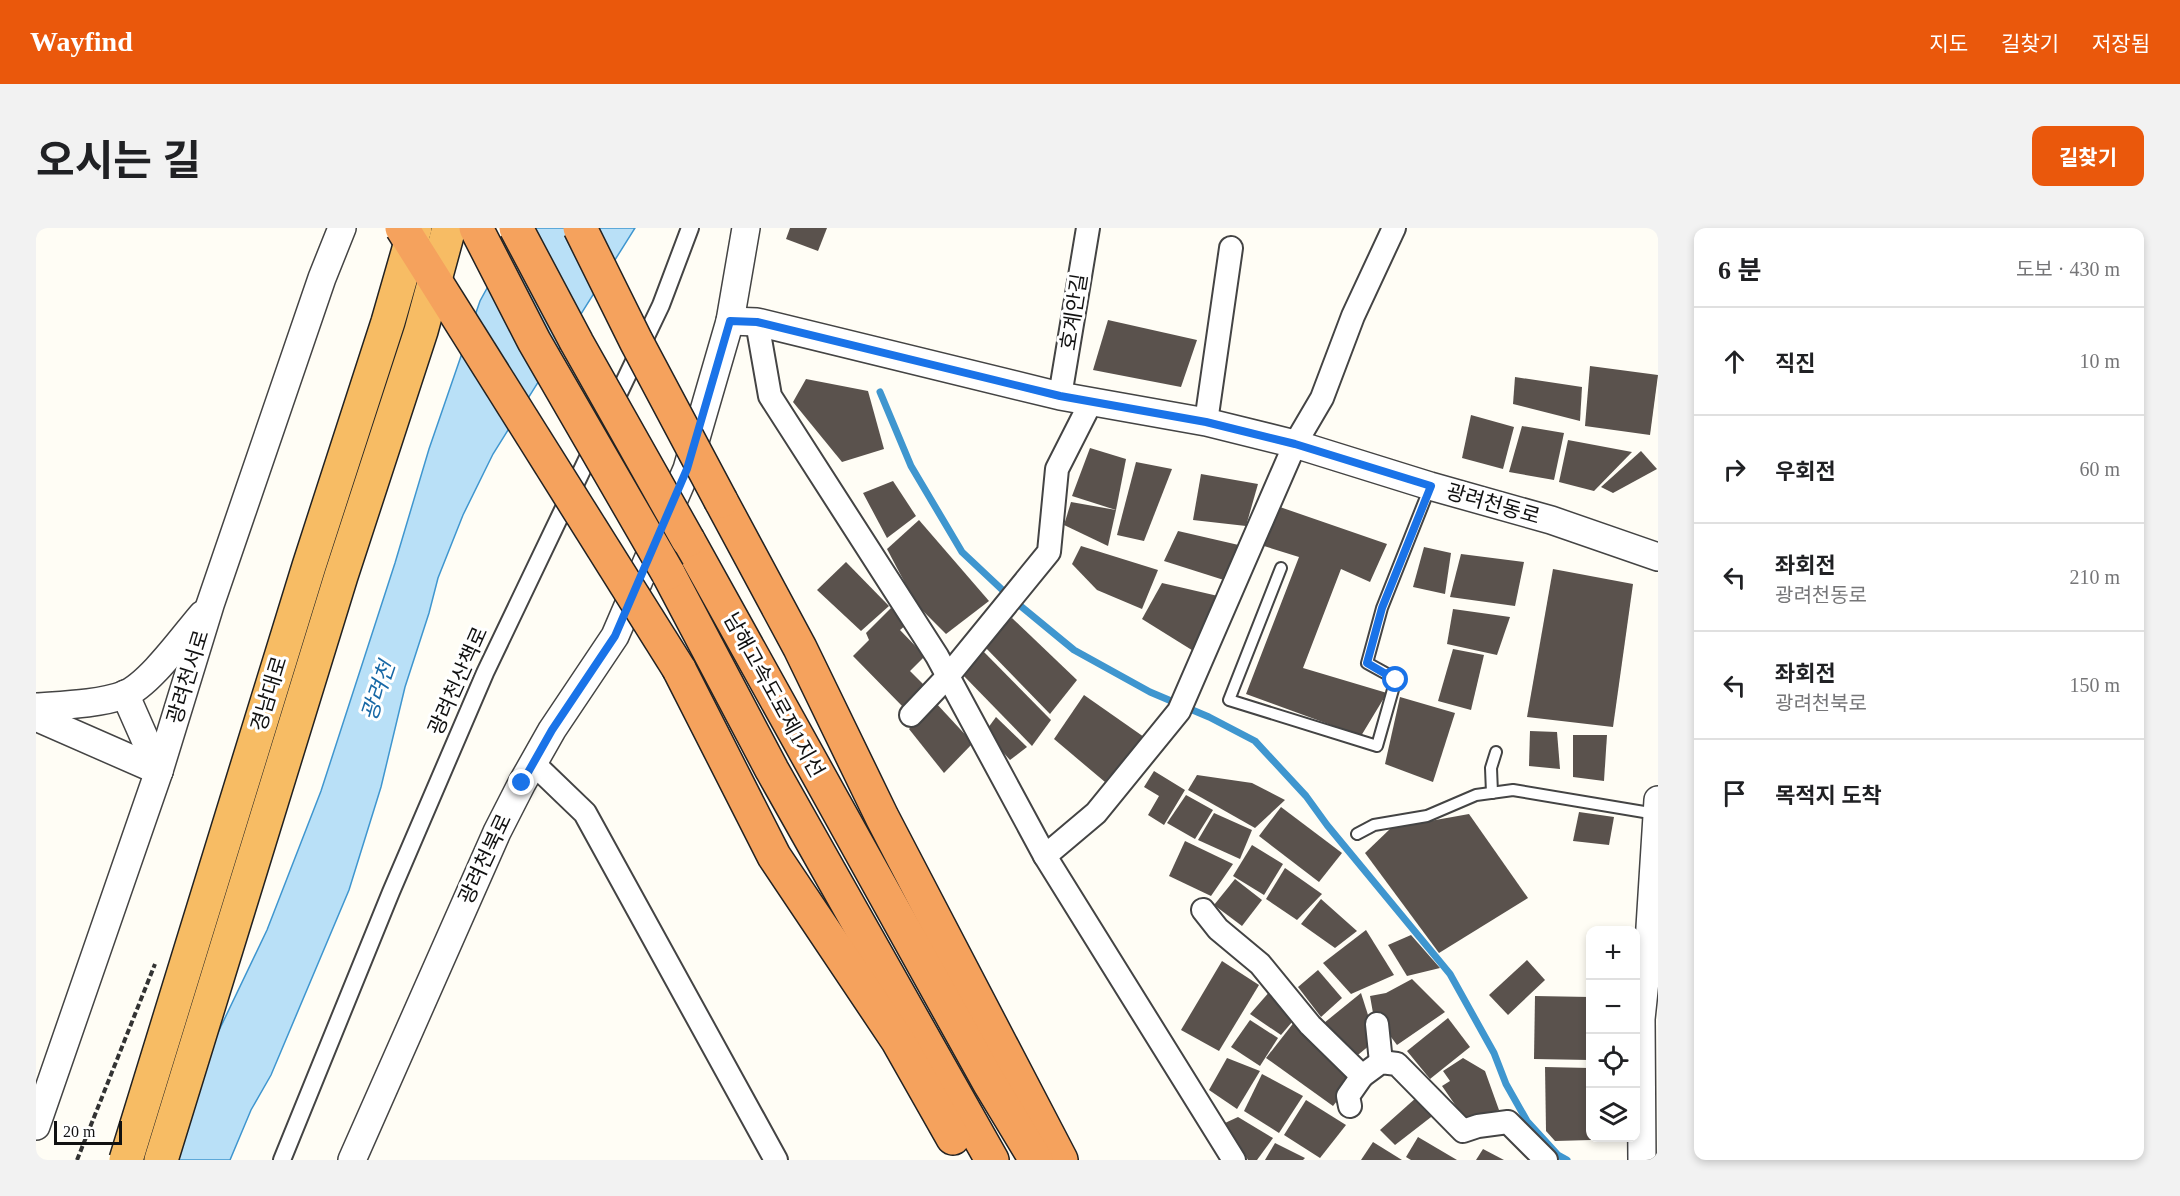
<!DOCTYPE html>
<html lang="ko">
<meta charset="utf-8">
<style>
:root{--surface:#fff;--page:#f2f2f2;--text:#202124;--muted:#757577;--line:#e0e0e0;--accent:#ea580c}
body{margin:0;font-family:"Times New Roman","Noto Sans KR",serif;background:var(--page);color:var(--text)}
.controls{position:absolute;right:18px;bottom:18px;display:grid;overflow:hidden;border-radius:12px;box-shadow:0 3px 9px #0003}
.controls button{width:54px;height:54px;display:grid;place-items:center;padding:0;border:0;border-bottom:2px solid var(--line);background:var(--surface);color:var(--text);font:30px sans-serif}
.scale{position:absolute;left:18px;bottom:15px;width:68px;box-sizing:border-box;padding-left:6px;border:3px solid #111;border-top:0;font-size:16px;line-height:21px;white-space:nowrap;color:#111;-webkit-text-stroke:4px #fff;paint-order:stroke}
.stop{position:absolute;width:18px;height:18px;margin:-14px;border:4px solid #1a73e8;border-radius:50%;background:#fff}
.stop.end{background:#1a73e8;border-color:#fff;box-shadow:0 2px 6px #0008}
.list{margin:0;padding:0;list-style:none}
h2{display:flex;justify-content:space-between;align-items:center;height:78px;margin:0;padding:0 24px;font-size:26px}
h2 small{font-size:20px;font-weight:400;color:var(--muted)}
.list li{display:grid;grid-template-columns:39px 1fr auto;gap:18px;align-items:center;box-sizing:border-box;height:108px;padding:0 24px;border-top:2px solid var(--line)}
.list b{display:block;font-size:22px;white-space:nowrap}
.list p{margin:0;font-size:20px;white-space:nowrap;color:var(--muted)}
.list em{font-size:20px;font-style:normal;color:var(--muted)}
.icon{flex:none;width:33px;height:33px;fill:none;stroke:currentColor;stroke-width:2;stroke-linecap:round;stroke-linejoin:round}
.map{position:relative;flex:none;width:1622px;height:932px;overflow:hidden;border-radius:12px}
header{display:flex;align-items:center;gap:36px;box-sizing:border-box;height:84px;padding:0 30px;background:var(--accent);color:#fff}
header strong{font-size:28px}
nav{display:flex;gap:33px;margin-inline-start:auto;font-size:21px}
.intro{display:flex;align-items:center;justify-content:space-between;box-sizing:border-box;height:144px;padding:0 36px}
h1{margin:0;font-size:42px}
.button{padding:15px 27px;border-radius:12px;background:var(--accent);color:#fff;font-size:21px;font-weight:700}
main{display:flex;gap:36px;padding:0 36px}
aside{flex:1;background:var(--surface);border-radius:12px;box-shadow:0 3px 9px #0003}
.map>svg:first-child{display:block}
.water{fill:#b9e0f7;stroke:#3f96cf;stroke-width:1.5}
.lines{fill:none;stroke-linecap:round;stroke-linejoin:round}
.stream{stroke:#3f96cf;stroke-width:7}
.building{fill:#5a524d}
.service-casing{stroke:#444;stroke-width:14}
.pedestrian-casing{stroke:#444;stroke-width:20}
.minor-casing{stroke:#444;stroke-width:26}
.tertiary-casing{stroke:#444;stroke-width:30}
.motorway-casing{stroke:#222;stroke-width:36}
.path{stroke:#333;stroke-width:4;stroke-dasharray:6 3;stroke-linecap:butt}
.service{stroke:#fff;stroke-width:10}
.pedestrian{stroke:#fff;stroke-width:16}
.minor{stroke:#fff;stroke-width:22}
.tertiary{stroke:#fff;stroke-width:27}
.motorway{stroke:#f5a25d;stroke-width:33}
.trunk-bridge-casing{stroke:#222;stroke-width:36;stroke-linecap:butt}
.motorway-bridge-casing{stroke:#222;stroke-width:36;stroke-linecap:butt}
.trunk-bridge{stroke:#f7bc64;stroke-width:33}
.motorway-bridge{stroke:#f5a25d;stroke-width:33}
.route{stroke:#1a73e8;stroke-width:8}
.labels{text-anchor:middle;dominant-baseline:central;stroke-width:6;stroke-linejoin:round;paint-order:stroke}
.street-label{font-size:21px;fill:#111;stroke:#fff}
.water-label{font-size:22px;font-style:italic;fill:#1768a6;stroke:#fff}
</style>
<header>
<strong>Wayfind</strong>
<nav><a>지도</a><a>길찾기</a><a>저장됨</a></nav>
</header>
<div class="intro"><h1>오시는 길</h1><a class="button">길찾기</a></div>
<main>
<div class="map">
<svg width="1622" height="932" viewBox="0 0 1622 932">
<rect width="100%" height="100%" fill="#fffdf5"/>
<polygon class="water" points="484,0 599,0 457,226 427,287 402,350 393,385 369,459 345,559 313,662 235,847 215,882 194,932 121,932 231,702 285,563 359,335 393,221 444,73"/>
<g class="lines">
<polyline class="stream" points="844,164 875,238 926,324 976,371 1038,422 1114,464 1173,489 1219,513 1270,568 1291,597 1414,746 1458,825 1470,856 1491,893 1522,927 1531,932"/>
</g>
<g class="building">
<polygon points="754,0 791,0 782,23 750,11"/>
<polygon points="1072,92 1161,112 1145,159 1057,142"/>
<polygon points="1554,138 1622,147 1614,207 1549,198"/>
<polygon points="1479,149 1546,159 1544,193 1477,176"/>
<polygon points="770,151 832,163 848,221 806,234 757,174"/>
<polygon points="1435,187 1478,199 1467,241 1426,230"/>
<polygon points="1486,198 1528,205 1518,252 1473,244"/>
<polygon points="1532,212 1596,224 1558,263 1523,254"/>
<polygon points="1054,220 1090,231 1080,282 1036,268"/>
<polygon points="1605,223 1621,241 1577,265 1565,259"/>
<polygon points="1100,234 1136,241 1108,313 1081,307"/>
<polygon points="1165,246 1222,256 1210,298 1157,292"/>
<polygon points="857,253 880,288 851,310 827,265"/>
<polygon points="1035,274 1080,282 1072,318 1028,297"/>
<polygon points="1241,278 1351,316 1334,354 1305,341 1267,440 1351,465 1325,508 1210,466 1263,329 1228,318"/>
<polygon points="883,292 953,373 910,406 880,376 851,321"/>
<polygon points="1142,303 1207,318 1191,353 1128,333"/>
<polygon points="1045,318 1122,342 1106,381 1061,362 1036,336"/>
<polygon points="1388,319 1415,325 1409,366 1377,359"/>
<polygon points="1425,326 1488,334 1479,378 1414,369"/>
<polygon points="810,334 853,378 825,403 781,362"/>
<polygon points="1517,341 1597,356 1577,499 1491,489"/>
<polygon points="1126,355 1182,368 1159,424 1106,391"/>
<polygon points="855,380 871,396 864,402 889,428 874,443 890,459 868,480 817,428 833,412 830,405"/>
<polygon points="1417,381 1474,389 1461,427 1411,416"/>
<polygon points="976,390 1041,452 1014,486 948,418"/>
<polygon points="945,421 1015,492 996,518 924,444"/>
<polygon points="1417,421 1448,427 1435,482 1402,473"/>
<polygon points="1048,467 1108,509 1069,554 1018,511"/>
<polygon points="1364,469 1419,485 1397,554 1349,536"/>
<polygon points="899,474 937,515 908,545 873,501"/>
<polygon points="960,489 991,519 974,532 949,504"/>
<polygon points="1494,503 1521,504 1524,541 1493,538"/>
<polygon points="1537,507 1571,507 1568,553 1537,549"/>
<polygon points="1118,543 1149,562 1128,597 1112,587 1123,568 1108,559"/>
<polygon points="1161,547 1216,555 1249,572 1219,600 1152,562"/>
<polygon points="1150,567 1177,582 1159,611 1131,595"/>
<polygon points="1245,579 1306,625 1283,654 1223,608"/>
<polygon points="1543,584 1578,589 1573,617 1537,613"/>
<polygon points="1178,585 1216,602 1204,631 1162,612"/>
<polygon points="1433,586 1492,670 1403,725 1329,625 1355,600"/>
<polygon points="1149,613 1197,636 1175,668 1133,648"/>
<polygon points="1216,617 1247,636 1228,667 1197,648"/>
<polygon points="1249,640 1286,666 1261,692 1230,671"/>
<polygon points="1199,651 1226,672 1206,698 1178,677"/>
<polygon points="1285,671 1321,703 1299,720 1265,696"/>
<polygon points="1330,702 1358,747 1315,766 1287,735"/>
<polygon points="1375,707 1404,740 1371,748 1352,717"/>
<polygon points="1491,732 1509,752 1472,787 1453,767"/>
<polygon points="1186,733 1223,757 1183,823 1145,802"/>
<polygon points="1282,742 1306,770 1285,789 1262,759"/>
<polygon points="1376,751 1409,784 1361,817 1337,785 1334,768 1350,765"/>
<polygon points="1235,762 1262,787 1245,807 1214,786"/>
<polygon points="1325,765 1340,812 1317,831 1288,795"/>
<polygon points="1499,768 1554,769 1554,832 1498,831"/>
<polygon points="1412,790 1434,819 1394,851 1371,823"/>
<polygon points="1214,792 1242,810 1224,838 1195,819"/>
<polygon points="1259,793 1320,849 1297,878 1230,830"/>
<polygon points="1191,830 1224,843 1201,881 1173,862"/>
<polygon points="1427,830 1449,843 1463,882 1431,894 1406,858 1414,853 1407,843"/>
<polygon points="1509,839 1554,840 1555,912 1519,913 1510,903"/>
<polygon points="1226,846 1267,868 1243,905 1208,883"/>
<polygon points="1381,869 1399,886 1359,917 1344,902"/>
<polygon points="1270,872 1310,897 1284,930 1248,907"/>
<polygon points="1202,889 1237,910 1221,932 1212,932 1189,895"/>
<polygon points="1382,909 1421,932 1375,932 1370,929"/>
<polygon points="1337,914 1366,932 1325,932"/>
<polygon points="1239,915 1269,930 1267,932 1229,932"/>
<polygon points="1447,921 1468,932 1440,932"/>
</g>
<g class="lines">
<g class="service-casing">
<g id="service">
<polyline points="1245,340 1193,472 1341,518 1360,451 1331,435 1346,380 1394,259"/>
<polyline points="1456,565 1455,540 1460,524"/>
<polyline points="1321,606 1338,597 1391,588 1440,567 1477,562 1620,586"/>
</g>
</g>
<g class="pedestrian-casing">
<polyline id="pedestrian" points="246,932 355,664 449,445 625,77 654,0"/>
</g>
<g class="minor-casing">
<g id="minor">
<polyline points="721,94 734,168 901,428 1009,628 1198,932"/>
<polyline points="1024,168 1052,0"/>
<polyline points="1170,194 1195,20"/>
<polyline points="875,487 912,448 1013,324 1021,241 1055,174"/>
<polyline points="497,535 549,585 740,932"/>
<polyline points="1009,628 1060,585 1143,483 1259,216 1286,170 1317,88 1358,0"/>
<polyline points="1167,682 1182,701 1224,736 1274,797 1326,848 1345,834 1361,836 1427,903 1442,898 1472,894 1510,932"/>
<polyline points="1341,796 1345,834"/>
<polyline points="1314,878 1312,868 1326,848"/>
</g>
</g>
<g class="tertiary-casing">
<g id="tertiary">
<polyline points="694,93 721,94 1024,168 1170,194 1259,216 1394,258 1515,292 1622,329"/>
<polyline points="89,466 123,543"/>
<path d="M0,479C27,477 63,476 88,467C114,456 147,409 166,387"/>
<polyline points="0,489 123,543"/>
<polyline points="0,898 123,543 174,377 286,50 306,0"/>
<polyline points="316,932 461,604 486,555 516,502 579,408 651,241 694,93 710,0"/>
<polyline points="1606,932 1605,791 1613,715 1622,572"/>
</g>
</g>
<g class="motorway-casing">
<g id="motorway">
<polyline points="685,273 764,420 846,589 1025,932"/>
<polyline points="652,312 954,856 1000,932"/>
<polyline points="632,345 736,542 956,932"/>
<polyline points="643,441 738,628 862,813 917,910"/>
</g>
</g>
<polyline class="path" points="41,932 119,736"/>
<use href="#service" class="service"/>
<use href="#pedestrian" class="pedestrian"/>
<use href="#minor" class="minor"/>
<use href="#tertiary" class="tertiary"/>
<use href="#motorway" class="motorway"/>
<g class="trunk-bridge-casing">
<g id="trunk-bridge">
<polyline points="90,932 273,338 352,94 379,0"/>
<polyline points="125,932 305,348 385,103 413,0"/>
</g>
</g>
<g class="motorway-bridge-casing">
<g id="motorway-bridge">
<polyline points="366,0 643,441"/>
<polyline points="440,0 498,113 632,345"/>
<polyline points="480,0 541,115 652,312"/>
<polyline points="544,0 600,113 685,273"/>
</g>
</g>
<use href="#trunk-bridge" class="trunk-bridge"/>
<use href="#motorway-bridge" class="motorway-bridge"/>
</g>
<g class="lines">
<polyline class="route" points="486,555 516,502 579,408 651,241 694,93 721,94 1024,168 1170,194 1259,216 1395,258 1346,380 1331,435 1360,452"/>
</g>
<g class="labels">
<g class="street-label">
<text transform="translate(1038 84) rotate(-81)">호계안길</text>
<text transform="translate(1457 276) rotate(16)">광려천동로</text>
<text transform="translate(152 449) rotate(-73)">광려천서로</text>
<text transform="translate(422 453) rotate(-66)">광려천산책로</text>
<text transform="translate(233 466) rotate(-73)">경남대로</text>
<text transform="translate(738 467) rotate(61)">남해고속도로제1지선</text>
<text transform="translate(449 631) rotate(-65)">광려천북로</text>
</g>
<g class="water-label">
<text transform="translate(342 463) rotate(-71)">광려천</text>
</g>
</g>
</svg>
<div class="controls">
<button>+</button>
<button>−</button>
<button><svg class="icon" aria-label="locate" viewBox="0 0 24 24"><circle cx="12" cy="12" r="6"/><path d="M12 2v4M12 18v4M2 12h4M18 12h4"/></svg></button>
<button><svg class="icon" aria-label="layers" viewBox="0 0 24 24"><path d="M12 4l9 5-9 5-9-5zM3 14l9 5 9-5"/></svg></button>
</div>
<div class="scale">20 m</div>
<div class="stop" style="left:1360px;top:452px"></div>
<div class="stop end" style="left:486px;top:555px"></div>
</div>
<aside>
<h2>6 분<small>도보 · 430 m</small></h2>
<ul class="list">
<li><svg class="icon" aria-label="ahead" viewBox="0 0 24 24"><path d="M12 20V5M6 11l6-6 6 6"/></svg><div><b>직진</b></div><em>10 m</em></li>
<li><svg class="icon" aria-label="right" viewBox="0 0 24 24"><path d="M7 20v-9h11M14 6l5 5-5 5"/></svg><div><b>우회전</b></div><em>60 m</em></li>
<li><svg class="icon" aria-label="left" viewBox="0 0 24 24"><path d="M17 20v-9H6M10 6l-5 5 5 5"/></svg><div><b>좌회전</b><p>광려천동로</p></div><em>210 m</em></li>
<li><svg class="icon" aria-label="left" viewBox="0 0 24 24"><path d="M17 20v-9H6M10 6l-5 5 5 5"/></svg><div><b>좌회전</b><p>광려천북로</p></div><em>150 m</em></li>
<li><svg class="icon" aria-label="arrive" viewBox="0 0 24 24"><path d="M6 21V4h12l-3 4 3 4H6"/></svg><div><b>목적지 도착</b></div></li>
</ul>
</aside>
</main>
